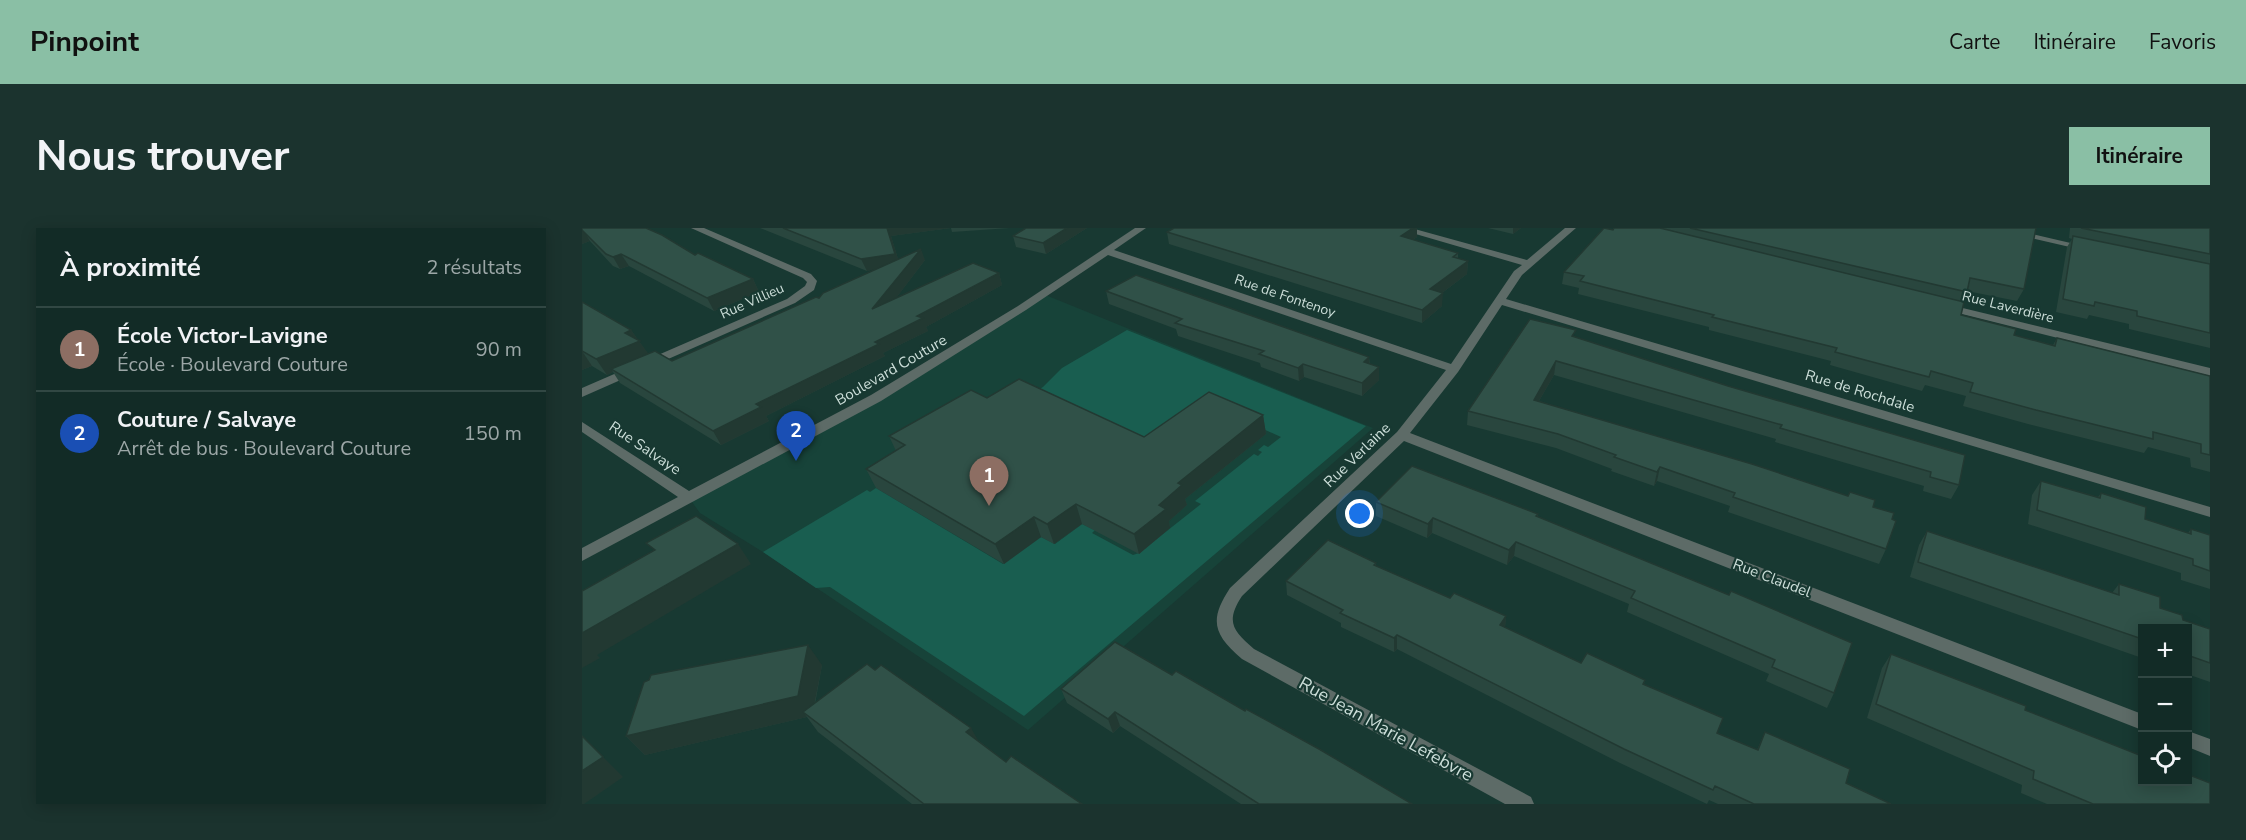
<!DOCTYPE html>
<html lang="fr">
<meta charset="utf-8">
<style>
:root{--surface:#122b26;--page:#1b332e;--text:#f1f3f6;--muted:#9ca7a7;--line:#314743;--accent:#8abfa5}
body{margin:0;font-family:"Nunito Sans",sans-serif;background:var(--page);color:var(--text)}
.controls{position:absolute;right:18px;bottom:18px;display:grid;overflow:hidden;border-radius:0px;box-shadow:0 3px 15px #0003}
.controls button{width:54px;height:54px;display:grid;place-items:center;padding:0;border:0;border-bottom:2px solid var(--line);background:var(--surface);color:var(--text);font:30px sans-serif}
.you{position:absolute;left:778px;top:286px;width:21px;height:21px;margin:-15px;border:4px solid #fff;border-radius:50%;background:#1a73e8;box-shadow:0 0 0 9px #1a73e833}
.badge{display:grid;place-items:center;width:39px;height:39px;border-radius:50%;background:var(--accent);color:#fff;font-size:20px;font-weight:700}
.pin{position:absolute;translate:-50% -50px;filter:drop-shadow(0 2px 3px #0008)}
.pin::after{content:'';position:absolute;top:32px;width:21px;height:18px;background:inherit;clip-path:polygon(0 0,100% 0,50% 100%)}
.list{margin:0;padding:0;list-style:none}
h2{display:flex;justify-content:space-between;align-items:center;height:78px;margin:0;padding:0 24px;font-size:26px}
h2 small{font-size:20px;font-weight:400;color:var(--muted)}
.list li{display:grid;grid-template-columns:39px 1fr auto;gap:18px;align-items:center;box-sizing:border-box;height:84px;padding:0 24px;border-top:2px solid var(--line)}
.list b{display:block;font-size:22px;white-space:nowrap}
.list p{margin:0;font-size:20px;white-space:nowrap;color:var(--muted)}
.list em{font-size:20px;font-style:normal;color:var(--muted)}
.icon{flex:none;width:33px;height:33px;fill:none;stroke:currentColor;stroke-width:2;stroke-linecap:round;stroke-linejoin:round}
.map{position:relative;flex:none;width:1628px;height:576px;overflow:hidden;border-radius:0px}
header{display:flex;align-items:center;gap:36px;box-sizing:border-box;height:84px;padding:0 30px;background:var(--accent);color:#111}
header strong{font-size:28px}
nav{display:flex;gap:33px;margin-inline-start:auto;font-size:21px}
.intro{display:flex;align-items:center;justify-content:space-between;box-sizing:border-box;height:144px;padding:0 36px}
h1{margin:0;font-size:42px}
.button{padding:15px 27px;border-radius:0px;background:var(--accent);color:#111;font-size:21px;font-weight:700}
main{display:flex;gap:36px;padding:0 36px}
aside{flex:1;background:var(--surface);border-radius:0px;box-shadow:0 3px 15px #0003}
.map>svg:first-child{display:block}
.built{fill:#174339}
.green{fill:#195e50}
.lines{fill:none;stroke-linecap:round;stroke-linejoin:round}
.minor{fill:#5d6b67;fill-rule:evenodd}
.wall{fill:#29463e}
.shaded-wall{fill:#223932}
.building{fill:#305148;stroke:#223932;stroke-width:1.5}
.labels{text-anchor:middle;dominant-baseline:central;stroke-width:4.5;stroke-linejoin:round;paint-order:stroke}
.far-street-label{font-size:14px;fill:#ccded9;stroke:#183932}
.street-label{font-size:15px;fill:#ccded9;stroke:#183932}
.near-street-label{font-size:18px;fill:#ccded9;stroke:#183932}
</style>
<header>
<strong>Pinpoint</strong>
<nav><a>Carte</a><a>Itinéraire</a><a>Favoris</a></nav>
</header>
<div class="intro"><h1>Nous trouver</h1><a class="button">Itinéraire</a></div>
<main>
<aside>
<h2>À proximité<small>2 résultats</small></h2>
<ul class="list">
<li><span class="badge" style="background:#8d6e63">1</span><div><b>École Victor-Lavigne</b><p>École · Boulevard Couture</p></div><em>90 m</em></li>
<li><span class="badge" style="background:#1a4fb4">2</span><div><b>Couture / Salvaye</b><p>Arrêt de bus · Boulevard Couture</p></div><em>150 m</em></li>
</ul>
</aside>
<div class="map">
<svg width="1628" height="576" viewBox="0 0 1628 576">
<rect width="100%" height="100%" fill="#183932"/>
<polygon class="built" points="461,66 791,200 446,502 181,324 118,285 107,270 211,217"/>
<polygon class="green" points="545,102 784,198 442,488 248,359 234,360 181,324 285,262 288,264 294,260 421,336 459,309 473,316 500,296 513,302 510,305 551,327 557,325 619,276 613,273 672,226 676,228 680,224 676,222 682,217 686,219 699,209 666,194 567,229 443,170 461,159 480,140"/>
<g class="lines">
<g class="minor">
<polygon points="109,0 122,0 229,46 235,53 232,62 213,75 0,169 0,160 205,71 223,58 225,54 221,50"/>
<path d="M553,0H564L532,22L869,136L932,43L940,37L813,0H829L945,32L983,0H994L940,47L924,71L1628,279V289L920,77L876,144L828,205L1560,486V502L822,213L660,368C643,394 651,403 672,421L949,569L952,576H923L660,431C631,406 627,392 648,360L815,204L864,142L526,27L444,82L299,173L0,333V320L96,269L0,204V194L107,263L289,167L436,78Z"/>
<polygon points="1406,0 1425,0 1510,20 1505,23"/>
<polygon points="1360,75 1628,140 1628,148 1356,80 1356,76"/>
<polygon points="1606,503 1628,511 1628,528 1606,519"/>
</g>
</g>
<g class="wall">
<polygon points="0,0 113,27 171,51 177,64 132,83 47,38 38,41 31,38 8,13 0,16"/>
<polygon points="178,0 428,0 370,4 369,0 309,8 316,31 343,32 314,70 417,45 420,57 344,99 346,103 301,125 303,128 184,188 187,193 139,217 38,155 31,144 25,147 10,138 0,142 0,74 49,102 66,126 90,133 237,70 293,41 285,43"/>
<polygon points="444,0 505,0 464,26 434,19 431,8"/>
<polygon points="906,0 939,0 931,6"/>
<polygon points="1032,0 1454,0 1442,61 1435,73 1385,63 1380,74 1379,87 1432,107 1471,117 1475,110 1628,148 1628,244 1609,239 1608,230 1566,219 1562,225 1446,196 1381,178 1384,168 1343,157 1340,163 1248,137 1249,133 1127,102 1127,99 996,66 997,60 980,56 982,44"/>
<polygon points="1488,0 1628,0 1628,120 1547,101 1547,96 1507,87 1505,91 1474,84 1485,19 1490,11 1487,10"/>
<polygon points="585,4 835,9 831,12 876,25 876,31 886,33 885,46 860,65 860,78 840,95 587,16"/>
<polygon points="524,63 787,129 788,136 797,152 780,168 722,149 717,153 679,139 678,135 596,108 594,101 527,76"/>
<polygon points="993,109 1146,158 1383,227 1377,257 1369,271 1341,263 1342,258 1193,214 1194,211 972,147 957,173 1291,279 1304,321 1297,336 1146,284 1148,278 1075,253 1072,258 1029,243 1030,241 974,220 885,197 886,183"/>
<polygon points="405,170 562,209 681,187 684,206 603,271 605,277 587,293 588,300 557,326 500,296 472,316 459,309 422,336 294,260 284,241 314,223 307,208"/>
<polygon points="1459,253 1516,269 1519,265 1563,291 1606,305 1609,301 1628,307 1628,361 1599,352 1599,345 1446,296 1450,267"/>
<polygon points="794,274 956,286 956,289 1252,465 1245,480 1184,453 1187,446 1045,384 1047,376 932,328 925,337 850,305 845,310 794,288"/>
<polygon points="1345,303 1530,365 1537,356 1601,392 1628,401 1628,454 1605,446 1605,400 1560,400 1560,430 1328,349 1337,317"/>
<polygon points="794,335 794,338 868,370 924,388 923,399 999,435 1063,452 1062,456 1135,505 1175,522 1183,504 1264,555 1309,576 1136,576 1127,572 1125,576 1038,535 815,421 812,424 759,399 759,395 705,367 704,353"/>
<polygon points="1309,426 1443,482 1628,576 1465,576 1439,565 1440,557 1285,490 1300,440"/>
<polygon points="240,437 233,476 397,513 424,534 500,576 330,576 236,504 225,489 63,527 44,508"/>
<polygon points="590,447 663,483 830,576 659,576 538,498 531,505 485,475 479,461"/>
</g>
<g class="shaded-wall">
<polygon points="305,0 369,0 309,8 318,37 285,43 279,31"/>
<polygon points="485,0 505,0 464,26 461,15"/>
<polygon points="831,0 835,0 835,9 819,20 819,8"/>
<polygon points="931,0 939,0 931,6"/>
<polygon points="1,1 8,13 0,16 0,2"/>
<polygon points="339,21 343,32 296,94 290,81"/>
<polygon points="39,26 47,38 38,41 31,29"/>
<polygon points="886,33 885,46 848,74 848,61"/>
<polygon points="417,45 420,57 344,99 346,103 301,125 303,128 184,188 187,193 139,217 131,203 174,176 293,114 335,88"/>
<polygon points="171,51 177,64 132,83 125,70"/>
<polygon points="861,65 860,78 840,95 840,82"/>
<polygon points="49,102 68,128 29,141 31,144 25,147 14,131 43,105"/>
<polygon points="0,123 10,138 0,142"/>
<polygon points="787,129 788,142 782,134"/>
<polygon points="974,133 972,147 950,185 952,172"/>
<polygon points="721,136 722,149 717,153 716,140"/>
<polygon points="797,139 797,152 780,168 780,155"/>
<polygon points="681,187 684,206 603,271 605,277 587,293 588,300 557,326 552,306 596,255"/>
<polygon points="1078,239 1075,253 1072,258 1075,244"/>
<polygon points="494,276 500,296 472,316 465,296"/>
<polygon points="452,289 459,309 422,336 413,316"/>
<polygon points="851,290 850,305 845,310 846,296"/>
<polygon points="934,314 932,328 925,337 927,322"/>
<polygon points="156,316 169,336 15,427 18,430 0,440 0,405"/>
<polygon points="924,388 923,403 918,397"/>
<polygon points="815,407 815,421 812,424 812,410"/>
<polygon points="226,417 240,437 230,488 221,484 225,489 63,527 44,508"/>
<polygon points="533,484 538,498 531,505 526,491"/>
<polygon points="389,500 400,519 384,504"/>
<polygon points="0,508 41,549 2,576 0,576"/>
</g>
<g class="building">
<polygon points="0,0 64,0 80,7 113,27 116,25 171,51 125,70 39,26 31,29 24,26 0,2"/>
<polygon points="201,0 305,0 313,26 279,31"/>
<polygon points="444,0 485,0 461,15 431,8"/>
<polygon points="592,0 831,0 819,8 876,25 871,29 886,33 848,61 861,65 840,82 585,4"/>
<polygon points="1022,0 1031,2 1032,0 1078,0 1382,74 1379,87 1434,101 1432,107 1473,118 1475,110 1628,148 1628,227 1619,225 1619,216 1571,204 1571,211 1454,182 1388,164 1391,155 1349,143 1347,149 1253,124 1255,120 1130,89 1132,87 998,53 1002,48 982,44"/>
<polygon points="1108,0 1454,0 1442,61 1388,50 1385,64"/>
<polygon points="1499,0 1628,0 1628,26"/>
<polygon points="1491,8 1628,36 1628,105 1555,88 1555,83 1513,74 1512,78 1481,71"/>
<polygon points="339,21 290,81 391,35 417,45 335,88 341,90 293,114 297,116 174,176 179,179 131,203 29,141 73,123 90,133 234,69 237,70 241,65"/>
<polygon points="554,47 787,129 782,134 797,139 780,155 721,136 716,140 677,126 682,123 593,95 600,91 524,63"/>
<polygon points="0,74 49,102 43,105 58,113 14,131 0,123"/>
<polygon points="948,91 994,102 990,108 1146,158 1383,227 1377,257 1348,249 1349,244 1198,200 1200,197 974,133 952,172 1170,236 1266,268 1268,264 1293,272 1291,279 1312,285 1310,291 1314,293 1304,321 1151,269 1153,265 1078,239 1075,244 1032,229 1034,227 976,206 886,183"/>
<polygon points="437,151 562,209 627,164 681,187 596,255 600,257 577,277 584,281 552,306 494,276 465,296 452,289 413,316 284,241 323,217 307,208 389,162 405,170"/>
<polygon points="830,238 956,286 954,288 1147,367 1149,363 1270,415 1252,465 1190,439 1193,432 1049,370 1053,363 934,314 927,322 851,290 846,296 794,274"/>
<polygon points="1459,253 1518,270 1519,265 1564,279 1563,291 1609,306 1609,301 1628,307 1628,343 1611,337 1611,331 1455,282"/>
<polygon points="114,288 156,316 0,405 0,363 73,322 64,315"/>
<polygon points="1345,303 1537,367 1537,356 1578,369 1578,380 1600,387 1601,392 1628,401 1628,435 1605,427 1605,400 1560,400 1560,411 1336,334"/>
<polygon points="746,312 794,335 792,337 868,370 872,365 924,388 918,397 999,435 1005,425 1063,452 1061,456 1141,490 1135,505 1176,522 1183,504 1268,541 1264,555 1309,576 1172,576 1133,558 1131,562 1042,521 815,407 812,410 758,385 761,382 704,353"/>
<polygon points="533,414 590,447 594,443 663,483 664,481 737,521 830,576 677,576 533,484 526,491 479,461"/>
<polygon points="226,417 216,468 44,508 62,454 67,452 69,447"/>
<polygon points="1309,426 1444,478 1443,482 1560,528 1560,554 1605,554 1605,546 1628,555 1628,576 1511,576 1451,551 1452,543 1294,476"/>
<polygon points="285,436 293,442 299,437 389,500 384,504 424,534 429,528 500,576 342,576 221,484"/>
<polygon points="0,508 21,529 0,543"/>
</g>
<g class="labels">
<g class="far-street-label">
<text transform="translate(703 68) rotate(19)">Rue de Fontenoy</text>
<text transform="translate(170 73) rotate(-24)">Rue Villieu</text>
<text transform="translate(1426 79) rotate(14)">Rue Laverdière</text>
</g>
<g class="street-label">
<text transform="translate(309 142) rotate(-30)">Boulevard Couture</text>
<text transform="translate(1278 163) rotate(17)">Rue de Rochdale</text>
<text transform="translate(63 220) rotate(34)">Rue Salvaye</text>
<text transform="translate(775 227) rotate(-44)">Rue Verlaine</text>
<text transform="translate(1190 350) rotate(21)">Rue Claudel</text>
</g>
<g class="near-street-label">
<text transform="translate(804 501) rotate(29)">Rue Jean Marie Lefebvre</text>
</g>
</g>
</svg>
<div class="controls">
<button>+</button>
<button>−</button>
<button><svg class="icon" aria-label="locate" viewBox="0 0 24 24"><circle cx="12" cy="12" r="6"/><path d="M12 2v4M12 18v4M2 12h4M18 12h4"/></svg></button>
</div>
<div class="you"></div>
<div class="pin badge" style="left:407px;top:278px;background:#8d6e63">1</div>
<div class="pin badge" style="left:214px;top:233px;background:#1a4fb4">2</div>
</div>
</main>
